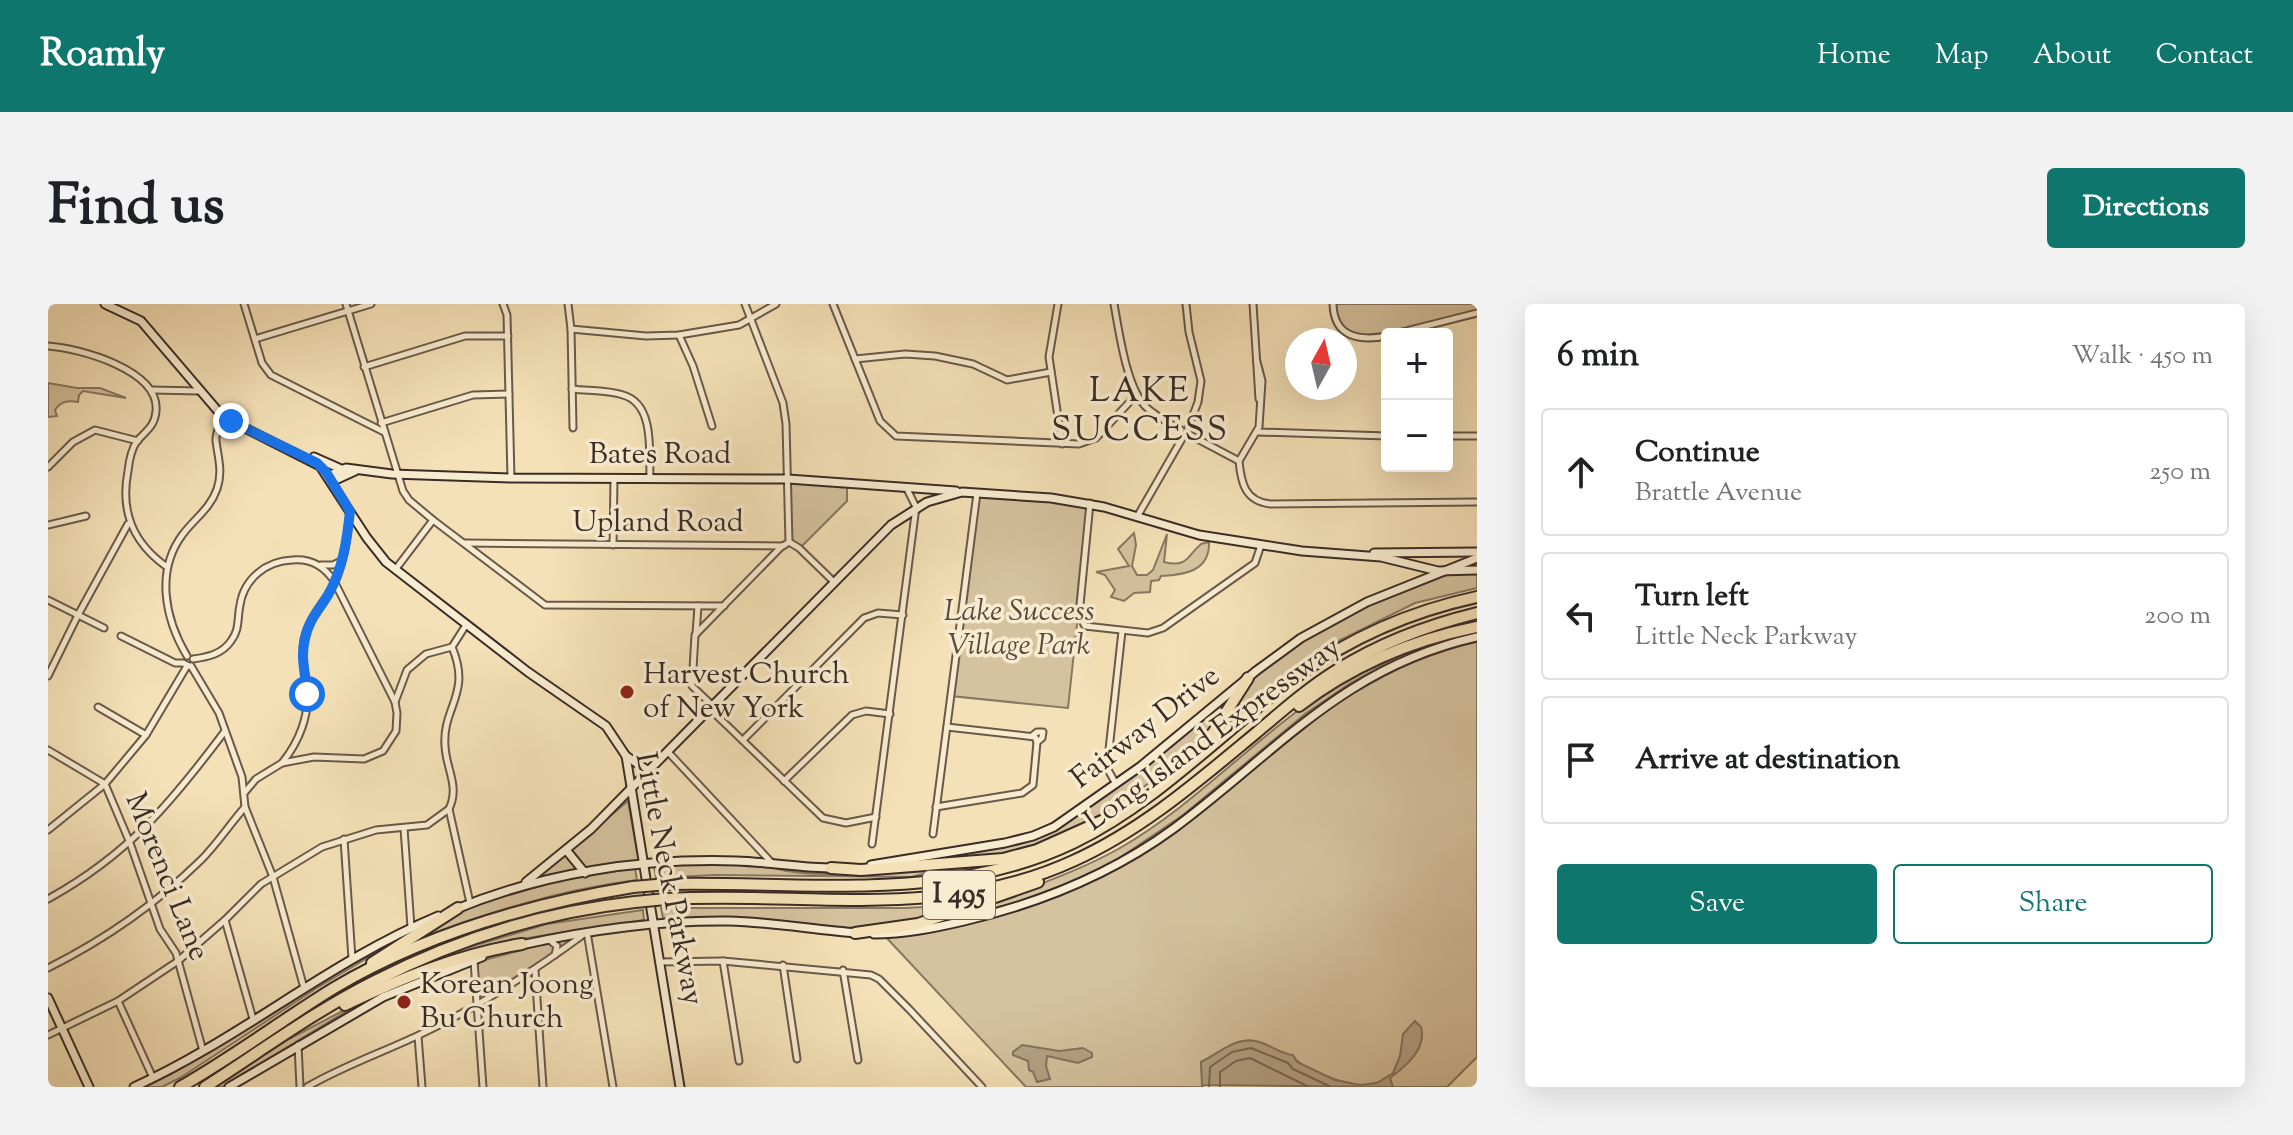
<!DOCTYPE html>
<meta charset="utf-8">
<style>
:root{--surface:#fff;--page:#f2f2f2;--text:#202124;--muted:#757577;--line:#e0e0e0;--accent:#0f766e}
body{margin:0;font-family:"Sorts Mill Goudy",serif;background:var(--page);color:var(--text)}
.controls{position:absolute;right:24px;top:24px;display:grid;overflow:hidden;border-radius:8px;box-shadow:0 8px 32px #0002}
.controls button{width:72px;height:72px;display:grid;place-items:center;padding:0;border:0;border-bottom:2px solid var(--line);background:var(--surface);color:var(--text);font:40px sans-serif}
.compass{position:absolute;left:1237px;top:24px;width:72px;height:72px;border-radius:50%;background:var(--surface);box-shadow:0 8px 32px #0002;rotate:8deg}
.stop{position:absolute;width:24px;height:24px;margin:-18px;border:6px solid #1a73e8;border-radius:50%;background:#fff}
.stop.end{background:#1a73e8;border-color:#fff;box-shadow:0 2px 8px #0008}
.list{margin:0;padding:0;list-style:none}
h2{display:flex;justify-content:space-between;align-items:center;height:104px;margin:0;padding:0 32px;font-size:34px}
h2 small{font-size:26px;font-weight:400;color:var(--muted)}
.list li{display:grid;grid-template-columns:52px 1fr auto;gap:24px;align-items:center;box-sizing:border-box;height:128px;margin:0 16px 16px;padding:0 16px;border:2px solid var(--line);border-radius:8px}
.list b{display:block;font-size:30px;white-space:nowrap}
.list p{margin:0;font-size:26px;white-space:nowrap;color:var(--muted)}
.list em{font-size:26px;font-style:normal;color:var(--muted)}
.actions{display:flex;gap:16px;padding:24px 32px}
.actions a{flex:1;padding:18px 0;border:2px solid var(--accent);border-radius:8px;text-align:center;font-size:28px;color:var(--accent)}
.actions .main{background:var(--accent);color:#fff}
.icon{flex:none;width:44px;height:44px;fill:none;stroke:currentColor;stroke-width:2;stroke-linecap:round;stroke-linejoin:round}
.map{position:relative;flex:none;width:1429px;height:783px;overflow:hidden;border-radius:8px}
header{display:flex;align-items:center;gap:48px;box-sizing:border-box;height:112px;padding:0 40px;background:var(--accent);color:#fff}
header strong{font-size:38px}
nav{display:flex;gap:44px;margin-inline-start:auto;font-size:28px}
.intro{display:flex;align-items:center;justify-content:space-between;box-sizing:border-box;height:192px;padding:0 48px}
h1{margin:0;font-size:56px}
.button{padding:20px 36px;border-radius:8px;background:var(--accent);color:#fff;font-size:28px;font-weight:700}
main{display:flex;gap:48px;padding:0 48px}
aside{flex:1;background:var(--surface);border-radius:8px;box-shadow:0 8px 32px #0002}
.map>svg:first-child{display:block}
.green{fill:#d5c29e;stroke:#887762;stroke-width:2}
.water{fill:#b5a386;stroke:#847360;stroke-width:2}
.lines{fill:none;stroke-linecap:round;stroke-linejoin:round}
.shore{stroke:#786856;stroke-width:2}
.street-casing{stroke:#69594a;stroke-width:9}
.secondary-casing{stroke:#3a2c26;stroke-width:11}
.highway-casing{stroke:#3a2c26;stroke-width:14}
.street{stroke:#f8ecd0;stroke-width:5}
.secondary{stroke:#f8ecd0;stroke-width:7}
.highway{stroke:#f5e1b7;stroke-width:10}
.highway-bridge-casing{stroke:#3a2c26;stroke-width:14;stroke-linecap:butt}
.highway-bridge{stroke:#f5e1b7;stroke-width:10}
.route{stroke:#1a73e8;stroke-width:10}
.poi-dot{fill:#8f2418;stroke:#f8ecd0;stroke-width:3}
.labels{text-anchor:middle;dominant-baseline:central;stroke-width:7;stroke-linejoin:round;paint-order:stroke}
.shield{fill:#f8ecd0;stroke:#736659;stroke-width:2}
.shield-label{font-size:28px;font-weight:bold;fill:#3a2c26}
.street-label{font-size:30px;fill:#3a2c26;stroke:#f8ecd0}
.park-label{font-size:30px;font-style:italic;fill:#594a3e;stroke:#f8ecd0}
.poi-label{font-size:30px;fill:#3a2c26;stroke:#f8ecd0;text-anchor:start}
.quarter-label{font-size:34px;letter-spacing:2px;fill:#3a2c26;stroke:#f8ecd0}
</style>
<header>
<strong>Roamly</strong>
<nav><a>Home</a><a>Map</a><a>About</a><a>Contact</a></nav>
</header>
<div class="intro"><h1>Find us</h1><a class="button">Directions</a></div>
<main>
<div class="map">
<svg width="1429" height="783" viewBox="0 0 1429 783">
<rect width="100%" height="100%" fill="#f5e1b7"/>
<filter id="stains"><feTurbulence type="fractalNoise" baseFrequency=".0025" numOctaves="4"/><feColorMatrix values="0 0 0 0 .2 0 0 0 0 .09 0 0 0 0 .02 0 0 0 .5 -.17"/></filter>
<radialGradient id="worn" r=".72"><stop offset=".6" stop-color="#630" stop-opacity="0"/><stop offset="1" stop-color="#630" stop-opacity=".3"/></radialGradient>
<g class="green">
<polygon points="1285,0 1429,0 1429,9 1317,36 1293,23"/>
<path d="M0,79L29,84H52L78,94L35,87L31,91L30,98C20,96 13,97 7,106L9,112L0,113Z"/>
<polygon points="741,176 799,180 799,197 753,243 741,237"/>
<polygon points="930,189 1042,199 1020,404 903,392"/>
<path d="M1086,229L1088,241L1084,262L1089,271H1099L1105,266L1119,230L1116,258C1140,264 1139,252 1153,240L1161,238C1162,267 1137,271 1113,272L1111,276L1103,277L1102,288L1086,289L1076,297L1063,293L1067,286L1057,271L1048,268L1081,262L1070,245Z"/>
<polygon points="1429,268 1429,284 1367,299 1276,344 1175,420 1194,388 1209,369 1260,332 1306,307 1393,271"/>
<path d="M1429,328L1337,360L1301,380L1257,410L1135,511L1064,559L1014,583L967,600L921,608C933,600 956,594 971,588C1006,575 1040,562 1072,544C1140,505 1193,448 1256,402C1307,364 1368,341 1429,328Z"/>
<path d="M1429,335V753L1399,783H1345L1337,776C1329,779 1320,782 1311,781C1294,779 1254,766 1245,752C1234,750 1225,744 1214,739C1189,730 1175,748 1153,758L1155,783H978L836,631L981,601L1105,540L1269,408L1347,362Z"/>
<path d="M1182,392C1166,447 1035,528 981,545C947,556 907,555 871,557L971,540L1000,530L1097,463Z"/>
<polygon points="580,497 591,558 495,574 492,571"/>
<path d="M639,559L719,561C758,580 886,564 934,561L882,571L881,568L864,573L666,571L608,574L606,562Z"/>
<path d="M587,564L589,576C510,586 437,609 364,638L420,603L513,576Z"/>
<polygon points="912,601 868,616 824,623 797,624 714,615 615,614 613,604 857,604"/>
<polygon points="595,606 596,616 453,638 379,659 415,645 499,620"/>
<polygon points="367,626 269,684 132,774 114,783 96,783 123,770 301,662"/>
<polygon points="529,631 530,633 432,696 429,658"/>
<polygon points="325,691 174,783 166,783 241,735"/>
</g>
<g class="water">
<path d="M1367,717L1373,723C1379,745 1358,762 1342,774L1345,783L1154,781L1153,758C1174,748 1189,730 1214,739C1225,743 1234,750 1245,751L1249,758L1287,776L1312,781L1329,779L1345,769L1352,752L1355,730Z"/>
<polygon points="974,741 1011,747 1035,744 1044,749 1044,753 1030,759 999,752 998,762 1002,775 989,778 985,768 981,766 980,757 965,751 965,748"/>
</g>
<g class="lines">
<g class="shore">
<polyline points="1161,783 1162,763 1184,748 1203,744 1240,759 1245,765 1283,783"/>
<polyline points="1172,783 1172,768 1188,757 1202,754 1261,783"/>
</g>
<g class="street-casing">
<g id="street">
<polyline points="196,0 214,59 223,71 336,128"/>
<polyline points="298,0 355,187 361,196 385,216 497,301 676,302"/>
<polyline points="455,0 459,11 463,174"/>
<polyline points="520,0 523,25 525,124"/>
<polyline points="697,0 735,99 738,120 741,238"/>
<polyline points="785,0 832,117 848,132 1031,140 1048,134 1089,90"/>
<polyline points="1010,0 1001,53 1014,140"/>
<path d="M1066,0C1071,27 1078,81 1097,102C1107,112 1121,119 1133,126"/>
<polyline points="1138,0 1141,28 1153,77 1150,98 1140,124"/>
<polyline points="1205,0 1211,95"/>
<path d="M1285,0C1286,34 1312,37 1339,32"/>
<polyline points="523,25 598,32 631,31 691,21 728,0"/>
<polyline points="1346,30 1429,9"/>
<polyline points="631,31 645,62 664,122"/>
<polyline points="207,35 323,0"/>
<path d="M0,42C31,44 112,66 108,107C107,122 98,127 89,137C84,144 81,158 80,167C72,208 85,239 119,263"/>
<polyline points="807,55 857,50 887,52 925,60 959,76 1003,68"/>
<path d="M1209,58L1214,77L1211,123L1191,157C1193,179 1197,197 1222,200L1429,198"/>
<polyline points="316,63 417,32 460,32"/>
<path d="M524,85C540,87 559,86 575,91C607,100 601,148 602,175"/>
<polyline points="104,86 151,87"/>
<polyline points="333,119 425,91 461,90"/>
<polyline points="1210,128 1339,132"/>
<polyline points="1142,131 1191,157"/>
<polyline points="1399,132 1429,132"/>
<polyline points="0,163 25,138 47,126 90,137"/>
<polyline points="1042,199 1031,311 1037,322 1100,329 1115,324 1207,259 1213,241"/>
<polyline points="1089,213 1135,133"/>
<polyline points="0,221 38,212"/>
<polyline points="741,238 751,244 787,279"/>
<polyline points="417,239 735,242 741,238"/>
<polyline points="565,241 566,175"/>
<polyline points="273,261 285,261 293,257"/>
<polyline points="347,266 385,216"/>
<polyline points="0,296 56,324"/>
<polyline points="648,330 650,302"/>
<polyline points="73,332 127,359 135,359 141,362"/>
<path d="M404,343C424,390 394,403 397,442C398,465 412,482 401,505L422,599"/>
<path d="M139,352C117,315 107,267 135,230C147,214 162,205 169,185C175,167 170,154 168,137C167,129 173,120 175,113"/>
<path d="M145,355C160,353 174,350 183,337C192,325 189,315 192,301C196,275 218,257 244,256C262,254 276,262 286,277L347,398"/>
<polyline points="143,362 171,409 194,473 197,503 225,573 256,684"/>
<polyline points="0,372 30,311 80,220"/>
<polyline points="617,373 643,374"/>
<polyline points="50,403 98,431"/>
<polyline points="666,403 644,382 647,331 734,242"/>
<polyline points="663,406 775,514 798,519 828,513"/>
<polyline points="984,432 989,428 995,428 994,434 989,438"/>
<polyline points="695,436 816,314 830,309 855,311"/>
<polyline points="0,446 57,480 82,539 112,625 128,649 155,747"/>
<polyline points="621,449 723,558"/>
<path d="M234,459C251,438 262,411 259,384C257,367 253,353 256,335C260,318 269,306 279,292C295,268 299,237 302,209"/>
<polyline points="736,477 804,411 818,407 842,410"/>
<polyline points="1068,480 1059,464 1074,327"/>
<polyline points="197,488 208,475 234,459 266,453 316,455 335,447 348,427 349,409 347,398 359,366 378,350 404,343 418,321"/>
<polyline points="888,503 974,489 985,481 989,438 987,433 899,423"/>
<polyline points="356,524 363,623"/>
<polyline points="0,526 57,480 98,431 139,362"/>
<polyline points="885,530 929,189"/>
<polyline points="296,535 304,655"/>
<polyline points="824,540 868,203 858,183"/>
<path d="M0,595C80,551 123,499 177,427"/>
<polyline points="177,616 205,715"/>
<polyline points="500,635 509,642 507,651"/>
<polyline points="426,657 435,783"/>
<polyline points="675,657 691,757"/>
<polyline points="612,658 675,657 823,671 831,675 861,705 934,783"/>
<polyline points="735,661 749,755"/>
<path d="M0,664C56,636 108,600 153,556C169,540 182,520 197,503"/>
<polyline points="487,666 495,783"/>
<polyline points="795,666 810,756"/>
<polyline points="70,697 105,774"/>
<polyline points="0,731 70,697 130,657 177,616 213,580 274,543 328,526 379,521 401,505"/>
<polyline points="370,732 374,783"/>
<polyline points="250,741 252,783"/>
<path d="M259,783C295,762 333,749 371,731C431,703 486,667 539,628L565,783"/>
</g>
</g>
<g class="secondary-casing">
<g id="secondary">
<polyline points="57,0 93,17 175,113 272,162 319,234 338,258 480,368 558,422 578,452 632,783"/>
<polyline points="266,153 293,165"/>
<polyline points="280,172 298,164 344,170 463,174 740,175 908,187"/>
<polyline points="283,178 307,167"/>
<polyline points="1326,249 1429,248"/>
<polyline points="578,452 602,468"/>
<polyline points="519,547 537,569"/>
<polyline points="823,561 957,539 985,532 1006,523 1093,462 1208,367 1253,334 1319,298 1429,254"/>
<polyline points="478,578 543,525 843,221 879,198 914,188 1003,194 1056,203 1151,231 1254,247 1333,253 1390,267 1429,266"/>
<path d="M406,606C494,569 593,554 688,557C721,558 754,564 786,564"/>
<path d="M826,630C857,630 886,624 916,617C992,599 1062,571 1125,525C1229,448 1295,363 1429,333"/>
<path d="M473,641C541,626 611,616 681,617C724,618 767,626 810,629"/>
<polyline points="0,694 41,783"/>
<path d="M86,783C192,735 282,657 390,612"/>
<polyline points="181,783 335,693 434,653"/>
</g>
</g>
<g class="highway-casing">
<g id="highway">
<path d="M1251,402C1303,362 1365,336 1429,323"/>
<polyline points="1137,458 1165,429 1200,374"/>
<polyline points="783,564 813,566 955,555 989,546 1056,516"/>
<path d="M620,580C756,577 897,600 1025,539C1110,498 1173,428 1248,373C1302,334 1364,307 1429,293"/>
<path d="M618,595C757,587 892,618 1025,557C1094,526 1150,477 1208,429C1234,407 1260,384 1289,366C1332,339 1380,321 1429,309"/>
<polyline points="807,629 870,620 990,578"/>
<polyline points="324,659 410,604"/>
<path d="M297,701C354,674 411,650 474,640"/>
<path d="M132,783C185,753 234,716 286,684C377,630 481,600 585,583"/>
<path d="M157,783C213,747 267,707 327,677C409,635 496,608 587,598"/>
</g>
</g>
<use href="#street" class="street"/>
<use href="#secondary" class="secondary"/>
<use href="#highway" class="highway"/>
<g class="highway-bridge-casing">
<g id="highway-bridge">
<polyline points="585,583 620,580"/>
<polyline points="587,598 618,595"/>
</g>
</g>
<use href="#highway-bridge" class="highway-bridge"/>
</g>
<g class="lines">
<path class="route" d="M183,117L269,159L278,168L302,207C299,236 295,265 280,291C271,306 260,317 257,335C252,354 258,371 259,390"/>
</g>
<g class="poi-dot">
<circle cx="579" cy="388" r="8"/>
<circle cx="356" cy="698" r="8"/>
</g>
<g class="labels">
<rect class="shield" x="875" y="567" width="72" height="48" rx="6"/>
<g class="shield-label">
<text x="911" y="591">I 495</text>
</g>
<g class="street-label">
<text x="612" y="151">Bates Road</text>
<text x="610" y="219">Upland Road</text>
<text transform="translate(1098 424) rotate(-38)">Fairway Drive</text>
<text transform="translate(1165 431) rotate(-36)">Long Island Expressway</text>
<text transform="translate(118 573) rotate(68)">Morenci Lane</text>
<text transform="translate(620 575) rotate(79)">Little Neck Parkway</text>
</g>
<g class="park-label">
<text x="971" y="308">Lake Success<tspan x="971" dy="34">Village Park</tspan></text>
</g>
<g class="poi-label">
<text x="595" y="371">Harvest Church<tspan x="595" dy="34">of New York</tspan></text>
<text x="372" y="681">Korean Joong<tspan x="372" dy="34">Bu Church</tspan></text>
</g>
<g class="quarter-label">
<text x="1092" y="88">LAKE<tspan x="1092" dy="39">SUCCESS</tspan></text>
</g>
</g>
<rect width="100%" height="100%" filter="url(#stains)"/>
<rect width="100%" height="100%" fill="url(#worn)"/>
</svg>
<div class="controls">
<button>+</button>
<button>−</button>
</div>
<svg class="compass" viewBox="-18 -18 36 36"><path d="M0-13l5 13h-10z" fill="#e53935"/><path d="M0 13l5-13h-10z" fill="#757577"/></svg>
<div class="stop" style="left:259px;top:390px"></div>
<div class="stop end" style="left:183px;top:117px"></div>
</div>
<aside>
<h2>6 min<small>Walk · 450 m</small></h2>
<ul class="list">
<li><svg class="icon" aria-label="ahead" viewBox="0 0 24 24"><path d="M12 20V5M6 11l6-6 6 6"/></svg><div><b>Continue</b><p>Brattle Avenue</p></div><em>250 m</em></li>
<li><svg class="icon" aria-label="left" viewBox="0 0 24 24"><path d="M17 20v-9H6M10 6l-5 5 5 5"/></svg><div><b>Turn left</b><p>Little Neck Parkway</p></div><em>200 m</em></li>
<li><svg class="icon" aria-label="arrive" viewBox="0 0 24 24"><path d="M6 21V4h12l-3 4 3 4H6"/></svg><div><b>Arrive at destination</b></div></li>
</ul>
<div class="actions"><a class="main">Save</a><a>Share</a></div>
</aside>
</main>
